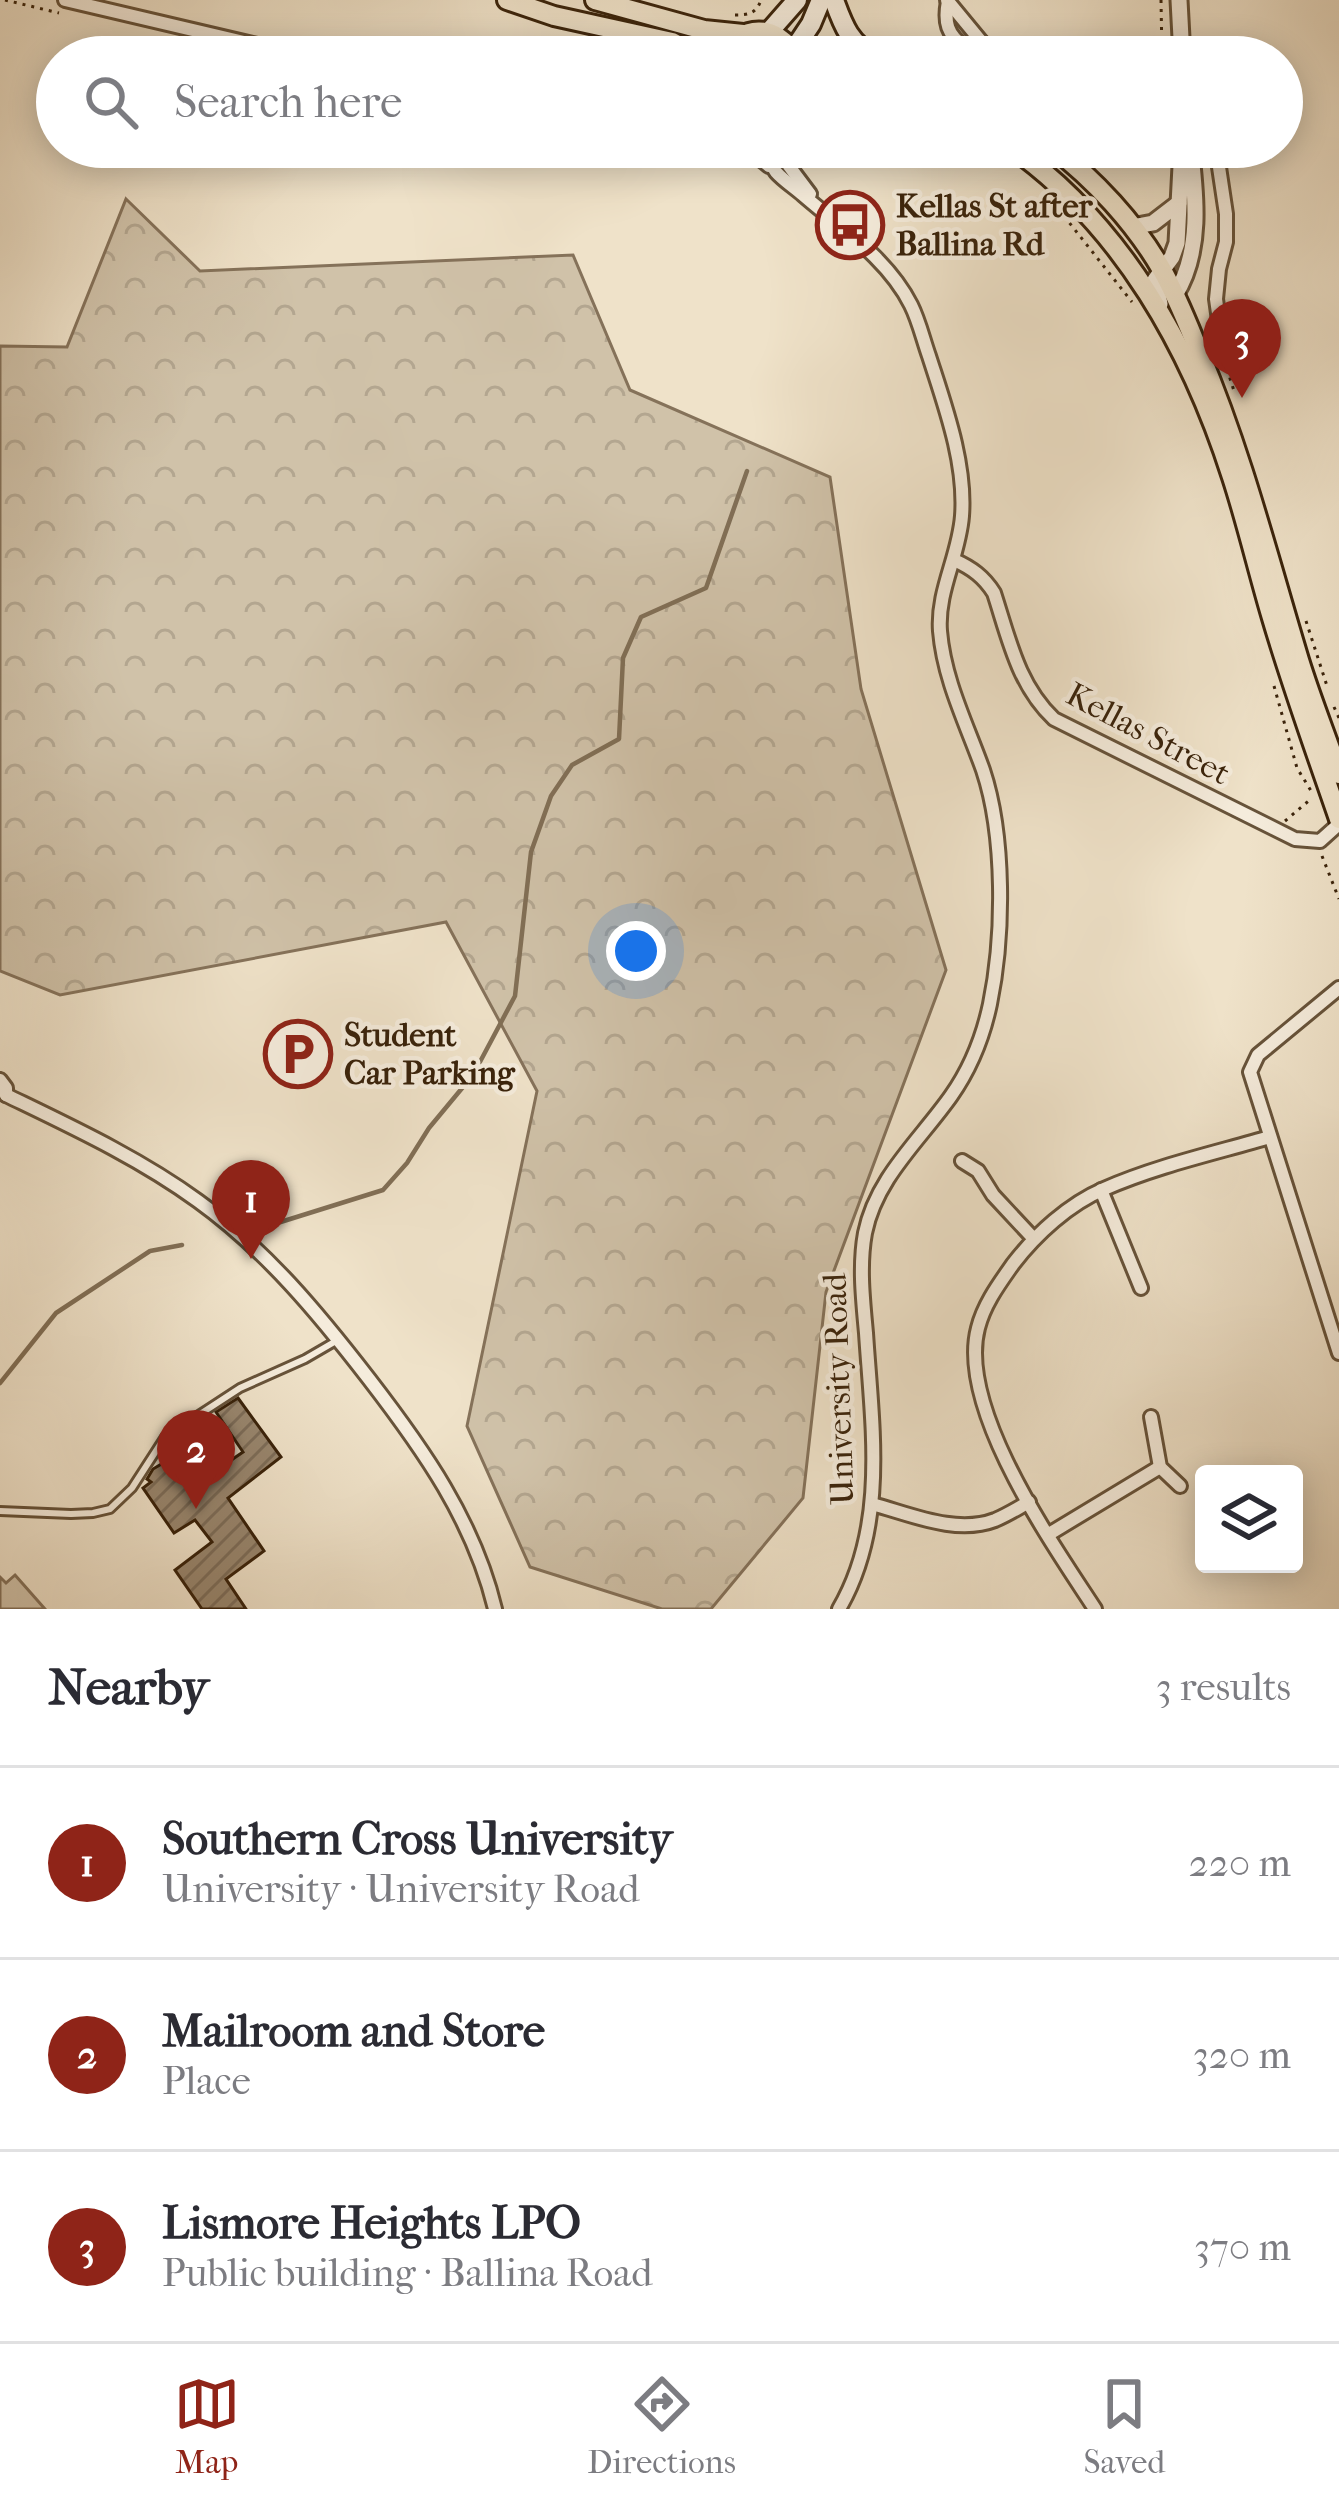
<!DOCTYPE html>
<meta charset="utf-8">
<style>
:root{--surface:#fff;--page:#f7f7f7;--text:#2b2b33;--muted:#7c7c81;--line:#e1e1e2;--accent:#8f2418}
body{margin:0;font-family:"IM FELL French Canon",serif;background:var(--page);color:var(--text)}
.controls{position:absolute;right:36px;bottom:36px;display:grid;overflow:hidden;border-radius:12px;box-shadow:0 6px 30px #0003}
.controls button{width:108px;height:108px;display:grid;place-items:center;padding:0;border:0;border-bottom:3px solid var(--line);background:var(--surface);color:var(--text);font:60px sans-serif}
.you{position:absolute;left:636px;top:951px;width:42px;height:42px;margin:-30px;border:9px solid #fff;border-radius:50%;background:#1a73e8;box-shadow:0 0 0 18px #1a73e833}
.badge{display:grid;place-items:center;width:78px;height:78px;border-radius:50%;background:var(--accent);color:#fff;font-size:39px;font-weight:700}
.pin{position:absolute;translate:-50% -99px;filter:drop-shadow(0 3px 6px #0008)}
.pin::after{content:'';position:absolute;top:63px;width:42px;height:36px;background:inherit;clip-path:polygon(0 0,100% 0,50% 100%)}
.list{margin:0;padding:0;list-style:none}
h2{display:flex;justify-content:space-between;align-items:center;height:156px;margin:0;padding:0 48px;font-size:51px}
h2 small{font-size:39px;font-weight:400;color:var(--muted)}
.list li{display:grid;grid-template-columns:78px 1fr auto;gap:36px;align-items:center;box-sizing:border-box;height:192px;padding:0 48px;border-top:3px solid var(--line)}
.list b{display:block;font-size:45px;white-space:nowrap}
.list p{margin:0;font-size:39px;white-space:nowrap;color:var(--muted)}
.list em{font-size:39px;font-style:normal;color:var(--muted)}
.icon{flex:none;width:66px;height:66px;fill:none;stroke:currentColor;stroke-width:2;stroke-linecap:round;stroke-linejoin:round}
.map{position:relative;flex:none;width:1339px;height:1609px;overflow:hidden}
.search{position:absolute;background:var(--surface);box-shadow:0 6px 30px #0003;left:36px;right:36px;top:36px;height:132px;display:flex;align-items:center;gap:30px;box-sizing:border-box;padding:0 42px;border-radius:66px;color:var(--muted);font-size:45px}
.sheet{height:732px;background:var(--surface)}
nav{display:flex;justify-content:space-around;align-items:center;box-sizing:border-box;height:168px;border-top:3px solid var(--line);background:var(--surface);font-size:33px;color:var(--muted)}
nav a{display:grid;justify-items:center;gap:6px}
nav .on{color:var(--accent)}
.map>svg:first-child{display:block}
.green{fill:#d0c2a9;stroke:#85725a;stroke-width:3}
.forest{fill:url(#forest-crowns);stroke:#85725a;stroke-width:3}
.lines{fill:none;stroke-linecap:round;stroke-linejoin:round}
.stream{stroke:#816f56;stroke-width:4.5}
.building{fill:url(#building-hatch);stroke:#3a230b;stroke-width:3}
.service-casing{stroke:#67533a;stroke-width:12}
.minor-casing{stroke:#67533a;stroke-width:18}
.tertiary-casing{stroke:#67533a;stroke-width:21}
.secondary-casing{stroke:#3a230b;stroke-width:24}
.primary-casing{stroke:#3a230b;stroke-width:24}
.path{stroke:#3a230b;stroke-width:3;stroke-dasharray:3 6;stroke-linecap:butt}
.service{stroke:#f5ecdc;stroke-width:6}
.minor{stroke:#f5ecdc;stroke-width:12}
.tertiary{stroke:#f5ecdc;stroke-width:15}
.secondary{stroke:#f5ecdc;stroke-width:18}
.primary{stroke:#efe2c9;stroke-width:18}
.labels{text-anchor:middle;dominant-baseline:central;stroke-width:9;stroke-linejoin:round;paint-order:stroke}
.poi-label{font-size:33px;font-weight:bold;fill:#3a230b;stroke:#f5ecdc;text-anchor:start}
.street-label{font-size:33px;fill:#3a230b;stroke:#f5ecdc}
</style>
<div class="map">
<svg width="1339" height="1609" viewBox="0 0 1339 1609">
<defs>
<pattern id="forest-crowns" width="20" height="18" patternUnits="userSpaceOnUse" patternTransform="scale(3)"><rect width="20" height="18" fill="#d0c2a9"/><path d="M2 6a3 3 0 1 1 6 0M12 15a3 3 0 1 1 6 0" fill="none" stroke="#b3a690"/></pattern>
<pattern id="building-hatch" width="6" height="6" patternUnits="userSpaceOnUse" patternTransform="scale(3)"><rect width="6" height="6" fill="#98866e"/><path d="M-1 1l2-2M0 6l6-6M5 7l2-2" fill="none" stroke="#7d6d59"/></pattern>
</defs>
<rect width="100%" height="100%" fill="#efe2c9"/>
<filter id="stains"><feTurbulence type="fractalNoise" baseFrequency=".00167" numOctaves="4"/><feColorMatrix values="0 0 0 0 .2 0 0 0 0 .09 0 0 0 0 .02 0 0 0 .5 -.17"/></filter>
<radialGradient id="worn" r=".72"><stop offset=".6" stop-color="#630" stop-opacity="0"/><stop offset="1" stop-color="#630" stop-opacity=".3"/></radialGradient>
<polygon class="green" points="15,1575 45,1609 0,1609 0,1577 6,1583"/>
<polygon class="forest" points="126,199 200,271 573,255 630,390 830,477 861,689 946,970 826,1292 803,1498 711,1609 662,1609 530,1567 467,1426 537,1091 446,922 60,995 0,971 0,346 67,347"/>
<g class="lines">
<g class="stream">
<polyline points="271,1225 383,1190 407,1163 429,1128 473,1075 515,996 531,852 551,796 572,765 619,739 623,658 641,617 706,588 747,471"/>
<polyline points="0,1383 56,1313 150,1251 182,1245"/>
</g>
</g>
<polygon class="building" points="238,1398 281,1457 228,1498 264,1551 226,1579 246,1609 202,1609 175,1570 212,1542 195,1520 174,1533 143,1488 151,1482 147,1479 153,1469 163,1463 161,1458 166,1449 182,1441 205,1478 243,1452 216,1412"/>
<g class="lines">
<g class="service-casing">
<polyline id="service" points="0,1511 71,1514 93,1513 110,1509 132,1488 165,1437 240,1388 305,1359 336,1341"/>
</g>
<g class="minor-casing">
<g id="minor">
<polyline points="65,0 308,57"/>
<polyline points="947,0 994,57"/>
<path d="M948,1C944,22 947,35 965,47L983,43"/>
<polyline points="746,147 769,166"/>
<path d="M764,147C768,155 771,165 776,172C783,180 795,188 803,195C841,228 888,259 911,305C919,321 923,339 929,356C945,406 966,463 962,516C959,556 937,591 940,631C944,680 967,725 983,770C1005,836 1004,936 990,1004C983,1037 970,1069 951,1096C920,1140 876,1178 865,1233C859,1266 863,1300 866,1333C872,1426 888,1525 839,1609"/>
<polyline points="783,147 789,166 810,194"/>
<polyline points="1216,147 1226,214 1226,242 1219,269 1216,299 1224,356"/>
<path d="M954,560C972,568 984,577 994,593C1009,639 1018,685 1054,719L1295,839L1320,841L1339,824"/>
<polyline points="1339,988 1258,1055 1250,1072 1339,1353"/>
<polyline points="0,1080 6,1088 6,1095"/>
<path d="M6,1095C72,1127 139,1158 198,1201C266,1250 318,1313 369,1379C423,1449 474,1521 495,1609"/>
<polyline points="962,1161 978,1171 993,1195 1034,1239"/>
<polyline points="1101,1190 1141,1288"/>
<polyline points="1151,1417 1160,1467 1180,1486"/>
<path d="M872,1504C910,1514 956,1535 995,1520C1007,1515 1018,1508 1029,1502"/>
<polyline points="1049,1534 1160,1467"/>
<path d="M1095,1609C1052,1543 957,1408 978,1328C984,1304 999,1284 1013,1264C1036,1234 1069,1204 1104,1189C1156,1166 1215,1153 1270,1137"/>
</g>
</g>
<g class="tertiary-casing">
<g id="tertiary">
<polyline points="1179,0 1182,57"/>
<polyline points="1132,227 1153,223 1179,203"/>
<path d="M1175,295C1202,252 1196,196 1190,147"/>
<polyline points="1160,304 1155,280 1172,257 1177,243 1182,147"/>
</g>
</g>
<g class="secondary-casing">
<g id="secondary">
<path d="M834,0C843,25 850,45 876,57"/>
<polyline points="768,33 797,0"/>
<polyline points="793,51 811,24 821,0"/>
</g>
</g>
<g class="primary-casing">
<g id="primary">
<polyline points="507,0 554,16 672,42 700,57"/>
<polyline points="595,0 704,30 743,34"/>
<path d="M721,57C741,23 777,23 796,57"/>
<path d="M1011,147C1122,225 1191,349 1232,477C1247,523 1258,571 1272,618C1292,686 1316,752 1339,819"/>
<path d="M1052,147C1094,179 1135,223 1162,270C1177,296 1188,325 1200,354C1242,454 1268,557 1299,660C1311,699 1326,736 1339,774"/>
</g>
</g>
<g class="path">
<polyline points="5,0 59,13"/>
<polyline points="1161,0 1162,57"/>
<path d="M735,15C748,15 756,14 761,0"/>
<polyline points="824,40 833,48 836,57"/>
<polyline points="970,147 1002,163"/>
<polyline points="1064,216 1132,302"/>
<polyline points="1227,369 1235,394"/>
<polyline points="1306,621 1327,686"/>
<polyline points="1274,686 1297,768 1313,794"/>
<polyline points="1334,707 1339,718"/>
<polyline points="1285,821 1312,798"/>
<polyline points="1322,856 1339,899"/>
</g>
<use href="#service" class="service"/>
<use href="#minor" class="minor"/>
<use href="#tertiary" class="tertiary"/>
<use href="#secondary" class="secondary"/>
<use href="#primary" class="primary"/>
</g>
<defs>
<g id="bus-ring" transform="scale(3.45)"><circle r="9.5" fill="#f5ecdc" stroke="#8f2418" stroke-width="1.5"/><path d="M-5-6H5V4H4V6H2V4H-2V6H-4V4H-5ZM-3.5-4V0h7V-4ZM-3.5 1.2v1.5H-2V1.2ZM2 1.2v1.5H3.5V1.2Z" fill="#8f2418"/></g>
<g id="parking-ring" transform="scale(3.45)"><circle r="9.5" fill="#f5ecdc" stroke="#8f2418" stroke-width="1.5"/><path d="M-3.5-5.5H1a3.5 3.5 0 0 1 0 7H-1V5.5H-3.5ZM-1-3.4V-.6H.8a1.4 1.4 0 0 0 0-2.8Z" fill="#8f2418"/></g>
</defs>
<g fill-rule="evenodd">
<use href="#bus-ring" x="850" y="225"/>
<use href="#parking-ring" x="298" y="1054"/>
</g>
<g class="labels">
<g class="poi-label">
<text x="896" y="206">Kellas St after<tspan x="896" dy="38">Ballina Rd</tspan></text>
<text x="344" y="1035">Student<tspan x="344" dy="38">Car Parking</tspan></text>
</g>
<g class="street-label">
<text transform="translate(1148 734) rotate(28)">Kellas Street</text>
<text transform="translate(839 1389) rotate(-92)">University Road</text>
</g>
</g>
<rect width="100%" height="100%" filter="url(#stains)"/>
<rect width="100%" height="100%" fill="url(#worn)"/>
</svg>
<div class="controls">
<button><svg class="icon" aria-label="layers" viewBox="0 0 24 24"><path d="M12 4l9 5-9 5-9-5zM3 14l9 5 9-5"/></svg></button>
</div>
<div class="you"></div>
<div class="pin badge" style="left:251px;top:1259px">1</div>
<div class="pin badge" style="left:196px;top:1509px">2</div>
<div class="pin badge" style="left:1242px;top:398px">3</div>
<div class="search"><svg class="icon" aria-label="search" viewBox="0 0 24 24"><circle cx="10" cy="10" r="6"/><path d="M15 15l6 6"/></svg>Search here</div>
</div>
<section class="sheet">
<h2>Nearby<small>3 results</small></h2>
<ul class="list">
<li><span class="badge">1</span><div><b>Southern Cross University</b><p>University · University Road</p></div><em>220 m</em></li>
<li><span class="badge">2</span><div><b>Mailroom and Store</b><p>Place</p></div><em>320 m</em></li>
<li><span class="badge">3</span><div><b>Lismore Heights LPO</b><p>Public building · Ballina Road</p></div><em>370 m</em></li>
</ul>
</section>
<nav>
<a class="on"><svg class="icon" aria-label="map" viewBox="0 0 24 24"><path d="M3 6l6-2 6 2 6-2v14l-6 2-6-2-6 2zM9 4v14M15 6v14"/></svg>Map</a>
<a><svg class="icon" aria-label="directions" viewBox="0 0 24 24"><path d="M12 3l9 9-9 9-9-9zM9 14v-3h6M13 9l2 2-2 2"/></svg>Directions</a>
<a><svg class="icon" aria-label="saved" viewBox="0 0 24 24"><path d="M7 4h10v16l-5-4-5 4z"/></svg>Saved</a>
</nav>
